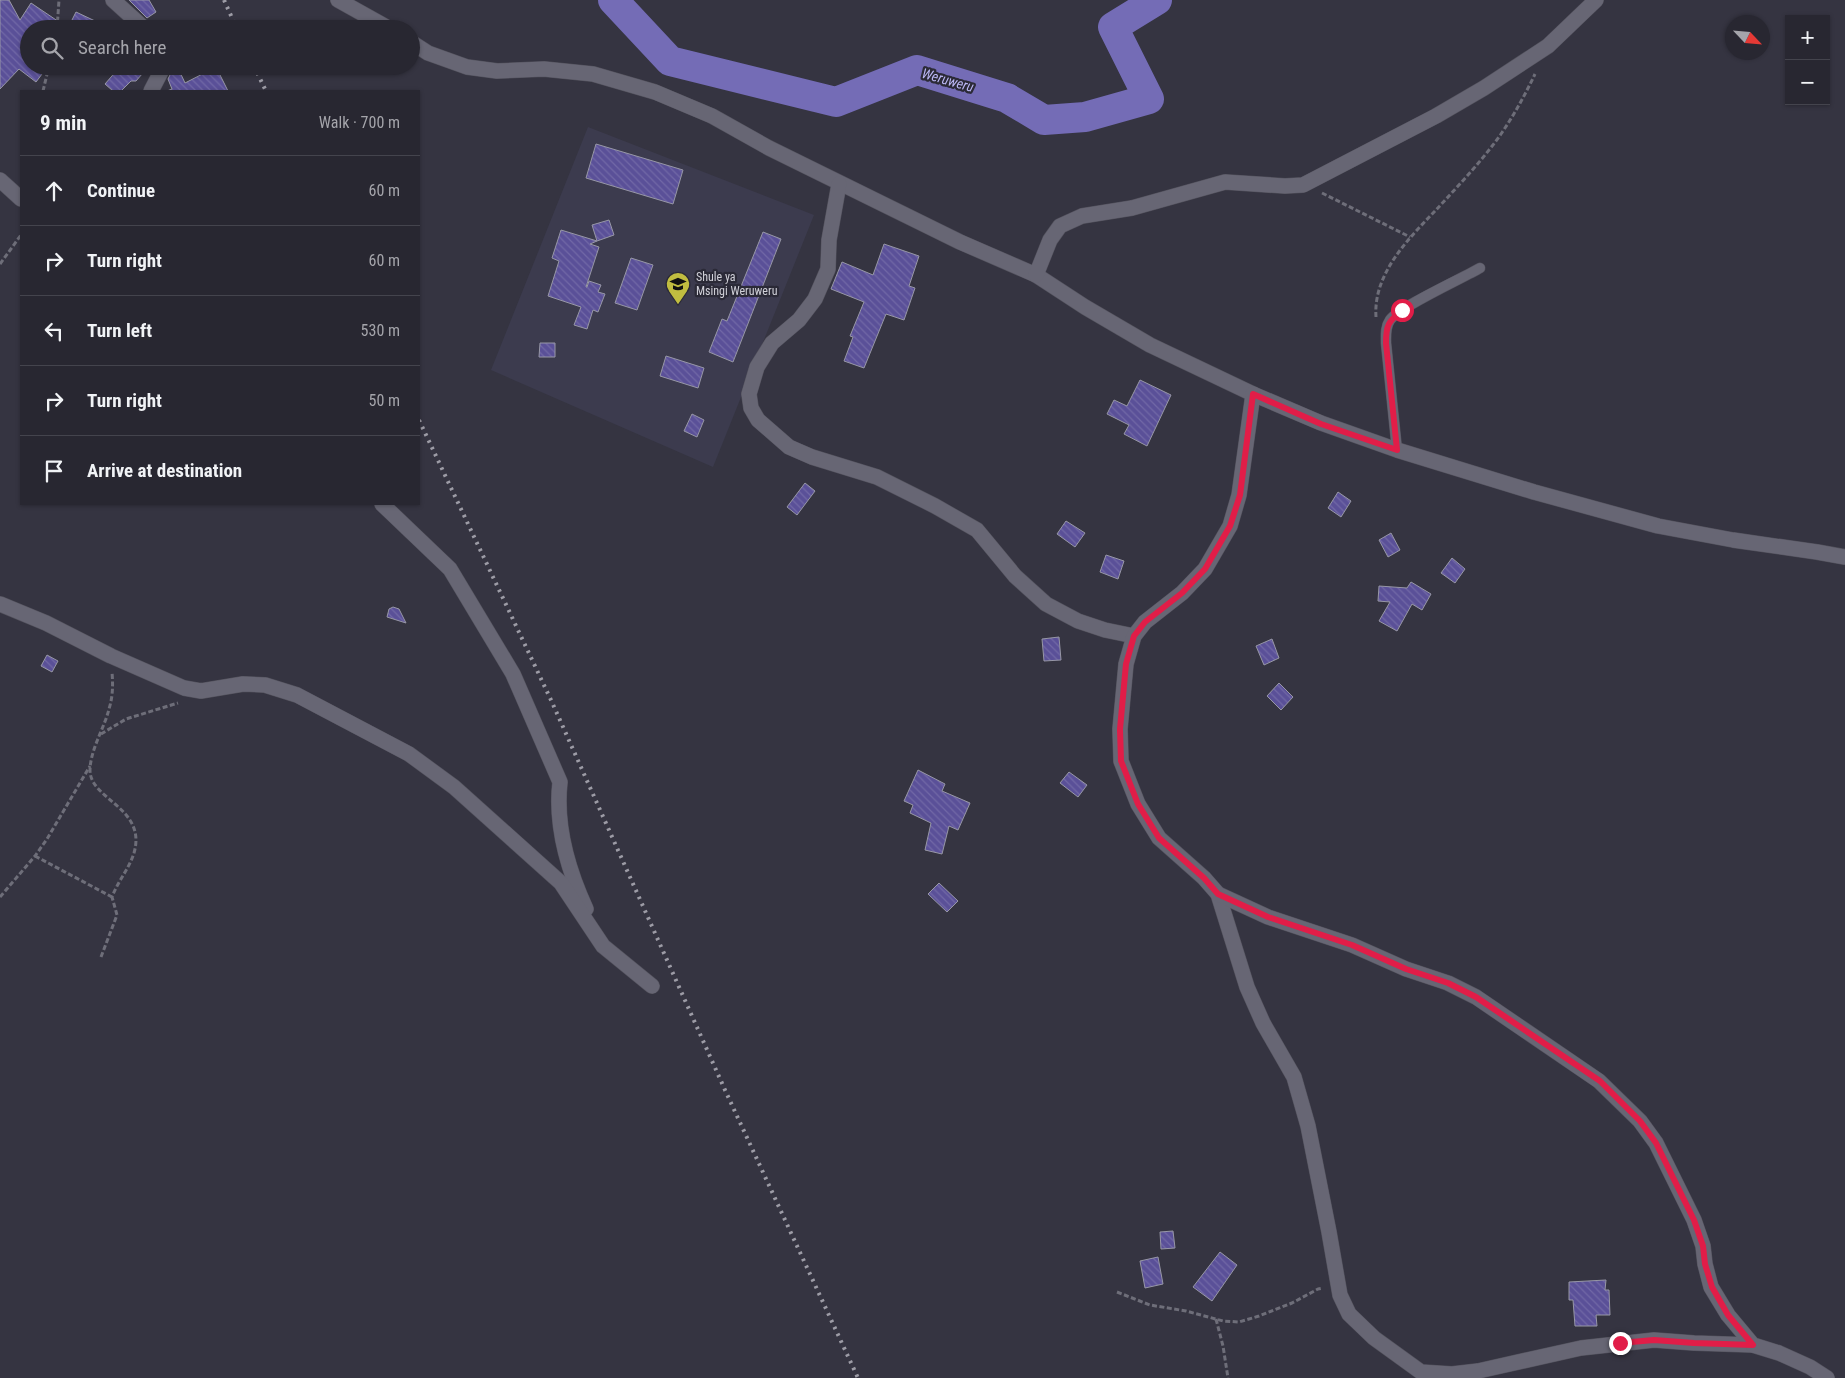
<!DOCTYPE html>
<meta charset="utf-8">
<style>
:root{--surface:#282731;--page:#302f39;--text:#f1f3f6;--muted:#a5a5ab;--line:#44444d}
body{margin:0;font-family:"Roboto Condensed",sans-serif;background:var(--page);color:var(--text)}
.controls{position:absolute;right:15px;top:15px;display:grid;overflow:hidden;border-radius:0px;box-shadow:0 1px 4px #0004}
.controls button{width:45px;height:45px;display:grid;place-items:center;padding:0;border:0;border-bottom:1px solid var(--line);background:var(--surface);color:var(--text);font:25px sans-serif}
.compass{position:absolute;left:1725px;top:15px;width:45px;height:45px;border-radius:50%;background:var(--surface);box-shadow:0 1px 4px #0004;rotate:116deg}
.stop{position:absolute;width:15px;height:15px;margin:-11px;border:4px solid #e11d48;border-radius:50%;background:#fff}
.stop.end{background:#e11d48;border-color:#fff;box-shadow:0 1px 5px #0008}
.list{margin:0;padding:0;list-style:none}
h2{display:flex;justify-content:space-between;align-items:center;height:65px;margin:0;padding:0 20px;font-size:21px}
h2 small{font-size:16px;font-weight:400;color:var(--muted)}
.list li{display:grid;grid-template-columns:32px 1fr auto;gap:15px;align-items:center;box-sizing:border-box;height:70px;padding:0 20px;border-top:1px solid var(--line)}
.list b{display:block;font-size:19px;white-space:nowrap}
.list em{font-size:16px;font-style:normal;color:var(--muted)}
.icon{flex:none;width:28px;height:28px;fill:none;stroke:currentColor;stroke-width:2;stroke-linecap:round;stroke-linejoin:round}
.map{position:relative;flex:none;width:1845px;height:1378px;overflow:hidden}
.search{position:absolute;background:var(--surface);box-shadow:0 1px 4px #0004;left:20px;top:20px;width:400px;height:55px;display:flex;align-items:center;gap:12px;box-sizing:border-box;padding:0 18px;border-radius:28px;color:var(--muted);font-size:19px}
.panel{position:absolute;background:var(--surface);box-shadow:0 1px 4px #0004;left:20px;top:90px;width:400px;height:415px;border-radius:0px}
.map>svg:first-child{display:block}
.built{fill:#3c3b4e}
.lines{fill:none;stroke-linecap:round;stroke-linejoin:round}
.river{stroke:#746cb6;stroke-width:30}
.building{fill:url(#building-back-hatch);stroke:#9797a6}
.lane-casing{stroke:#53525d;stroke-width:11}
.street-casing{stroke:#53525d;stroke-width:16}
.path{stroke:#6e6e79;stroke-width:3;stroke-dasharray:5 2.5;stroke-linecap:butt}
.lane{stroke:#676674;stroke-width:10}
.street{stroke:#676674;stroke-width:15}
.rail{stroke:#9d9ca6;stroke-width:4;stroke-dasharray:2.5 5;stroke-linecap:butt}
.route{stroke:#e11d48;stroke-width:6}
.labels{text-anchor:middle;dominant-baseline:central;stroke-width:4.5;stroke-linejoin:round;paint-order:stroke}
.poi-label{font-size:12px;fill:#d1d1d9;stroke:#2b2a37;text-anchor:start}
.water-label{font-size:14px;font-style:italic;fill:#bbb7f4;stroke:#2b2a37}
</style>
<div class="map">
<svg width="1845" height="1378" viewBox="0 0 1845 1378">
<defs>
<pattern id="building-back-hatch" width="6" height="6" patternUnits="userSpaceOnUse" patternTransform="scale(1.25)"><rect width="6" height="6" fill="#5a5098"/><path d="M-1 5l2 2M0 0l6 6M5-1l2 2" fill="none" stroke="#7168a6"/></pattern>
</defs>
<rect width="100%" height="100%" fill="#353441"/>
<polygon class="built" points="588,127 814,215 713,467 491,370"/>
<g class="lines">
<polyline class="river" points="613,0 670,61 836,102 917,70 1007,98 1044,120 1085,117 1149,99 1113,27 1157,0"/>
</g>
<g class="building">
<polygon points="0,0 9,0 20,20 31,3 68,28 76,12 112,29 29,29 29,66 48,66 36,82 19,69 0,89"/>
<polygon points="129,0 149,0 156,12 147,18"/>
<polygon points="115,66 149,66 136,81 131,81 121,91 113,91 105,84 118,69"/>
<polygon points="216,67 228,91 167,91 172,89 168,79 171,73 179,70 185,83"/>
<polygon points="596,144 683,170 673,204 586,178"/>
<polygon points="609,220 614,235 597,241 592,225"/>
<polygon points="561,230 597,241 590,244 599,247 586,287 587,287 589,281 601,285 598,292 605,294 598,312 593,310 587,329 574,325 581,307 548,296 559,261 552,258"/>
<polygon points="763,232 781,239 733,362 709,352 722,319 727,321"/>
<polygon points="884,244 919,256 909,286 915,288 904,320 886,314 864,368 844,361 853,337 850,336 864,302 831,289 842,262 873,275"/>
<polygon points="631,258 653,265 637,310 615,303"/>
<polygon points="540,343 555,343 555,357 539,357"/>
<polygon points="666,356 704,368 698,388 660,376"/>
<polygon points="1140,380 1171,395 1147,446 1124,434 1129,425 1107,414 1114,400 1127,406"/>
<polygon points="692,414 704,420 697,437 684,431"/>
<polygon points="805,483 815,491 797,515 787,507"/>
<polygon points="1338,492 1351,501 1341,517 1328,508"/>
<polygon points="1066,521 1085,533 1075,547 1057,534"/>
<polygon points="1391,533 1400,550 1388,557 1379,540"/>
<polygon points="1106,555 1124,561 1118,579 1100,572"/>
<polygon points="1452,558 1465,569 1455,583 1441,573"/>
<polygon points="1411,582 1431,594 1422,610 1412,604 1397,631 1379,621 1390,602 1378,601 1379,586 1407,588"/>
<polygon points="393,607 399,609 406,623 387,617 389,609"/>
<polygon points="1059,637 1061,660 1044,661 1042,639"/>
<polygon points="1272,639 1279,658 1264,665 1256,646"/>
<polygon points="47,655 58,661 52,672 41,666"/>
<polygon points="1279,683 1293,697 1281,710 1267,696"/>
<polygon points="918,770 945,784 942,791 970,803 958,830 949,826 942,854 925,850 931,823 910,813 913,805 904,801"/>
<polygon points="1069,772 1087,785 1078,797 1060,783"/>
<polygon points="939,883 958,901 947,912 928,894"/>
<polygon points="1173,1231 1175,1248 1161,1249 1160,1232"/>
<polygon points="1220,1252 1237,1265 1212,1301 1193,1287"/>
<polygon points="1158,1257 1163,1284 1145,1288 1140,1261"/>
<polygon points="1606,1280 1605,1290 1609,1290 1610,1315 1596,1315 1597,1326 1575,1326 1573,1300 1569,1300 1569,1282"/>
</g>
<g class="lines">
<g class="lane-casing">
<path id="lane" d="M1397,450L1386,343C1386,336 1385,327 1390,320C1399,307 1463,278 1480,268"/>
</g>
<g class="street-casing">
<g id="street">
<polyline points="113,0 145,29"/>
<polyline points="338,0 390,29"/>
<polyline points="411,42 428,53 467,67 497,71 544,69 593,74 655,92 712,116 769,148 960,242 1036,275 1085,307 1150,345 1253,394 1321,423 1397,450 1534,492 1658,526 1733,540 1817,552 1845,557"/>
<polyline points="151,91 164,66"/>
<polyline points="0,180 21,199"/>
<polyline points="839,184 829,240 828,269 815,299 799,320 772,343 757,367 749,394 751,408 758,420 789,447 812,457 877,477 935,506 977,530 1015,576 1046,604 1078,621 1105,630 1134,636"/>
<polyline points="1036,275 1050,240 1060,226 1082,216 1132,208 1225,182 1285,186 1303,185 1436,116 1484,88 1548,46 1596,0"/>
<polyline points="1253,394 1239,495 1230,526 1205,569 1182,593 1145,622 1134,636 1126,664 1120,729 1121,761 1138,804 1159,838 1204,878 1218,894 1247,987 1263,1023 1294,1077 1308,1126 1329,1232 1340,1295 1349,1314 1374,1338 1421,1372 1452,1374 1478,1371 1581,1348 1654,1340 1694,1343 1753,1345"/>
<path d="M382,504L450,569L513,674L560,782C555,825 568,870 586,909"/>
<polyline points="0,604 46,623 111,656 184,688 201,691 243,684 265,685 297,695 409,754 454,787 561,883 603,946 652,986"/>
<polyline points="1218,894 1268,917 1352,945 1406,969 1448,983 1476,997 1599,1081 1640,1121 1656,1143 1694,1220 1703,1246 1705,1264 1711,1287 1728,1315 1753,1345 1779,1353 1810,1367 1827,1378"/>
</g>
</g>
<g class="path">
<polyline points="57,29 59,0"/>
<polyline points="43,91 49,66"/>
<polyline points="1322,193 1410,237"/>
<polyline points="0,264 21,235"/>
<path d="M1376,317C1373,274 1408,239 1436,210C1458,186 1482,161 1501,134C1514,115 1525,95 1535,74"/>
<polyline points="101,734 126,719 178,703"/>
<polyline points="35,856 112,897"/>
<polyline points="0,897 35,856 47,839 90,766"/>
<path d="M101,957L117,915L112,897C118,881 129,869 134,853C147,808 91,800 90,771C90,750 104,729 109,709C113,696 113,685 112,672"/>
<polyline points="1117,1292 1150,1305 1186,1311 1223,1321 1239,1322 1259,1316 1292,1303 1318,1289 1323,1288"/>
<polyline points="1216,1319 1223,1346 1228,1378"/>
</g>
<use href="#lane" class="lane"/>
<use href="#street" class="street"/>
<g class="rail">
<polyline points="224,0 237,29"/>
<polyline points="254,66 266,91"/>
<polyline points="419,420 551,700 725,1090 858,1378"/>
</g>
</g>
<g class="lines">
<path class="route" d="M1402,310C1388,322 1386,325 1386,343L1397,450L1321,424L1253,394L1240,495L1230,526L1205,569L1182,593L1145,622L1134,636L1126,664L1120,729L1121,761L1138,804L1159,838L1204,878L1218,894L1268,917L1352,945L1406,969L1448,983L1476,997L1600,1081L1640,1121L1656,1143L1694,1220L1703,1246L1705,1264L1712,1287L1728,1315L1753,1345L1694,1343L1654,1340L1620,1343"/>
</g>
<defs>
<g id="school-pin" transform="scale(1.25)"><path d="M0 17L-7.5 6A9.5 9.5 0 1 1 7.5 6Z" fill="#c1bd40" stroke="#2b2a37"/><path d="M0-5L7-2L0 1L-7-2ZM-4 1L0 2.5L4 1V4Q0 6-4 4Z" fill="#111"/></g>
</defs>
<g fill-rule="evenodd">
<use href="#school-pin" x="678" y="284"/>
</g>
<g class="labels">
<g class="poi-label">
<text x="696" y="277">Shule ya<tspan x="696" dy="14">Msingi Weruweru</tspan></text>
</g>
<g class="water-label">
<text transform="translate(948 80) rotate(16)">Weruweru</text>
</g>
</g>
</svg>
<div class="controls">
<button>+</button>
<button>−</button>
</div>
<svg class="compass" viewBox="-18 -18 36 36"><path d="M0-13l5 13h-10z" fill="#e53935"/><path d="M0 13l5-13h-10z" fill="#a5a5ab"/></svg>
<div class="stop" style="left:1402px;top:310px"></div>
<div class="stop end" style="left:1620px;top:1343px"></div>
<div class="search"><svg class="icon" aria-label="search" viewBox="0 0 24 24"><circle cx="10" cy="10" r="6"/><path d="M15 15l6 6"/></svg>Search here</div>
<section class="panel">
<h2>9 min<small>Walk · 700 m</small></h2>
<ul class="list">
<li><svg class="icon" aria-label="ahead" viewBox="0 0 24 24"><path d="M12 20V5M6 11l6-6 6 6"/></svg><div><b>Continue</b></div><em>60 m</em></li>
<li><svg class="icon" aria-label="right" viewBox="0 0 24 24"><path d="M7 20v-9h11M14 6l5 5-5 5"/></svg><div><b>Turn right</b></div><em>60 m</em></li>
<li><svg class="icon" aria-label="left" viewBox="0 0 24 24"><path d="M17 20v-9H6M10 6l-5 5 5 5"/></svg><div><b>Turn left</b></div><em>530 m</em></li>
<li><svg class="icon" aria-label="right" viewBox="0 0 24 24"><path d="M7 20v-9h11M14 6l5 5-5 5"/></svg><div><b>Turn right</b></div><em>50 m</em></li>
<li><svg class="icon" aria-label="arrive" viewBox="0 0 24 24"><path d="M6 21V4h12l-3 4 3 4H6"/></svg><div><b>Arrive at destination</b></div></li>
</ul>
</section>
</div>
